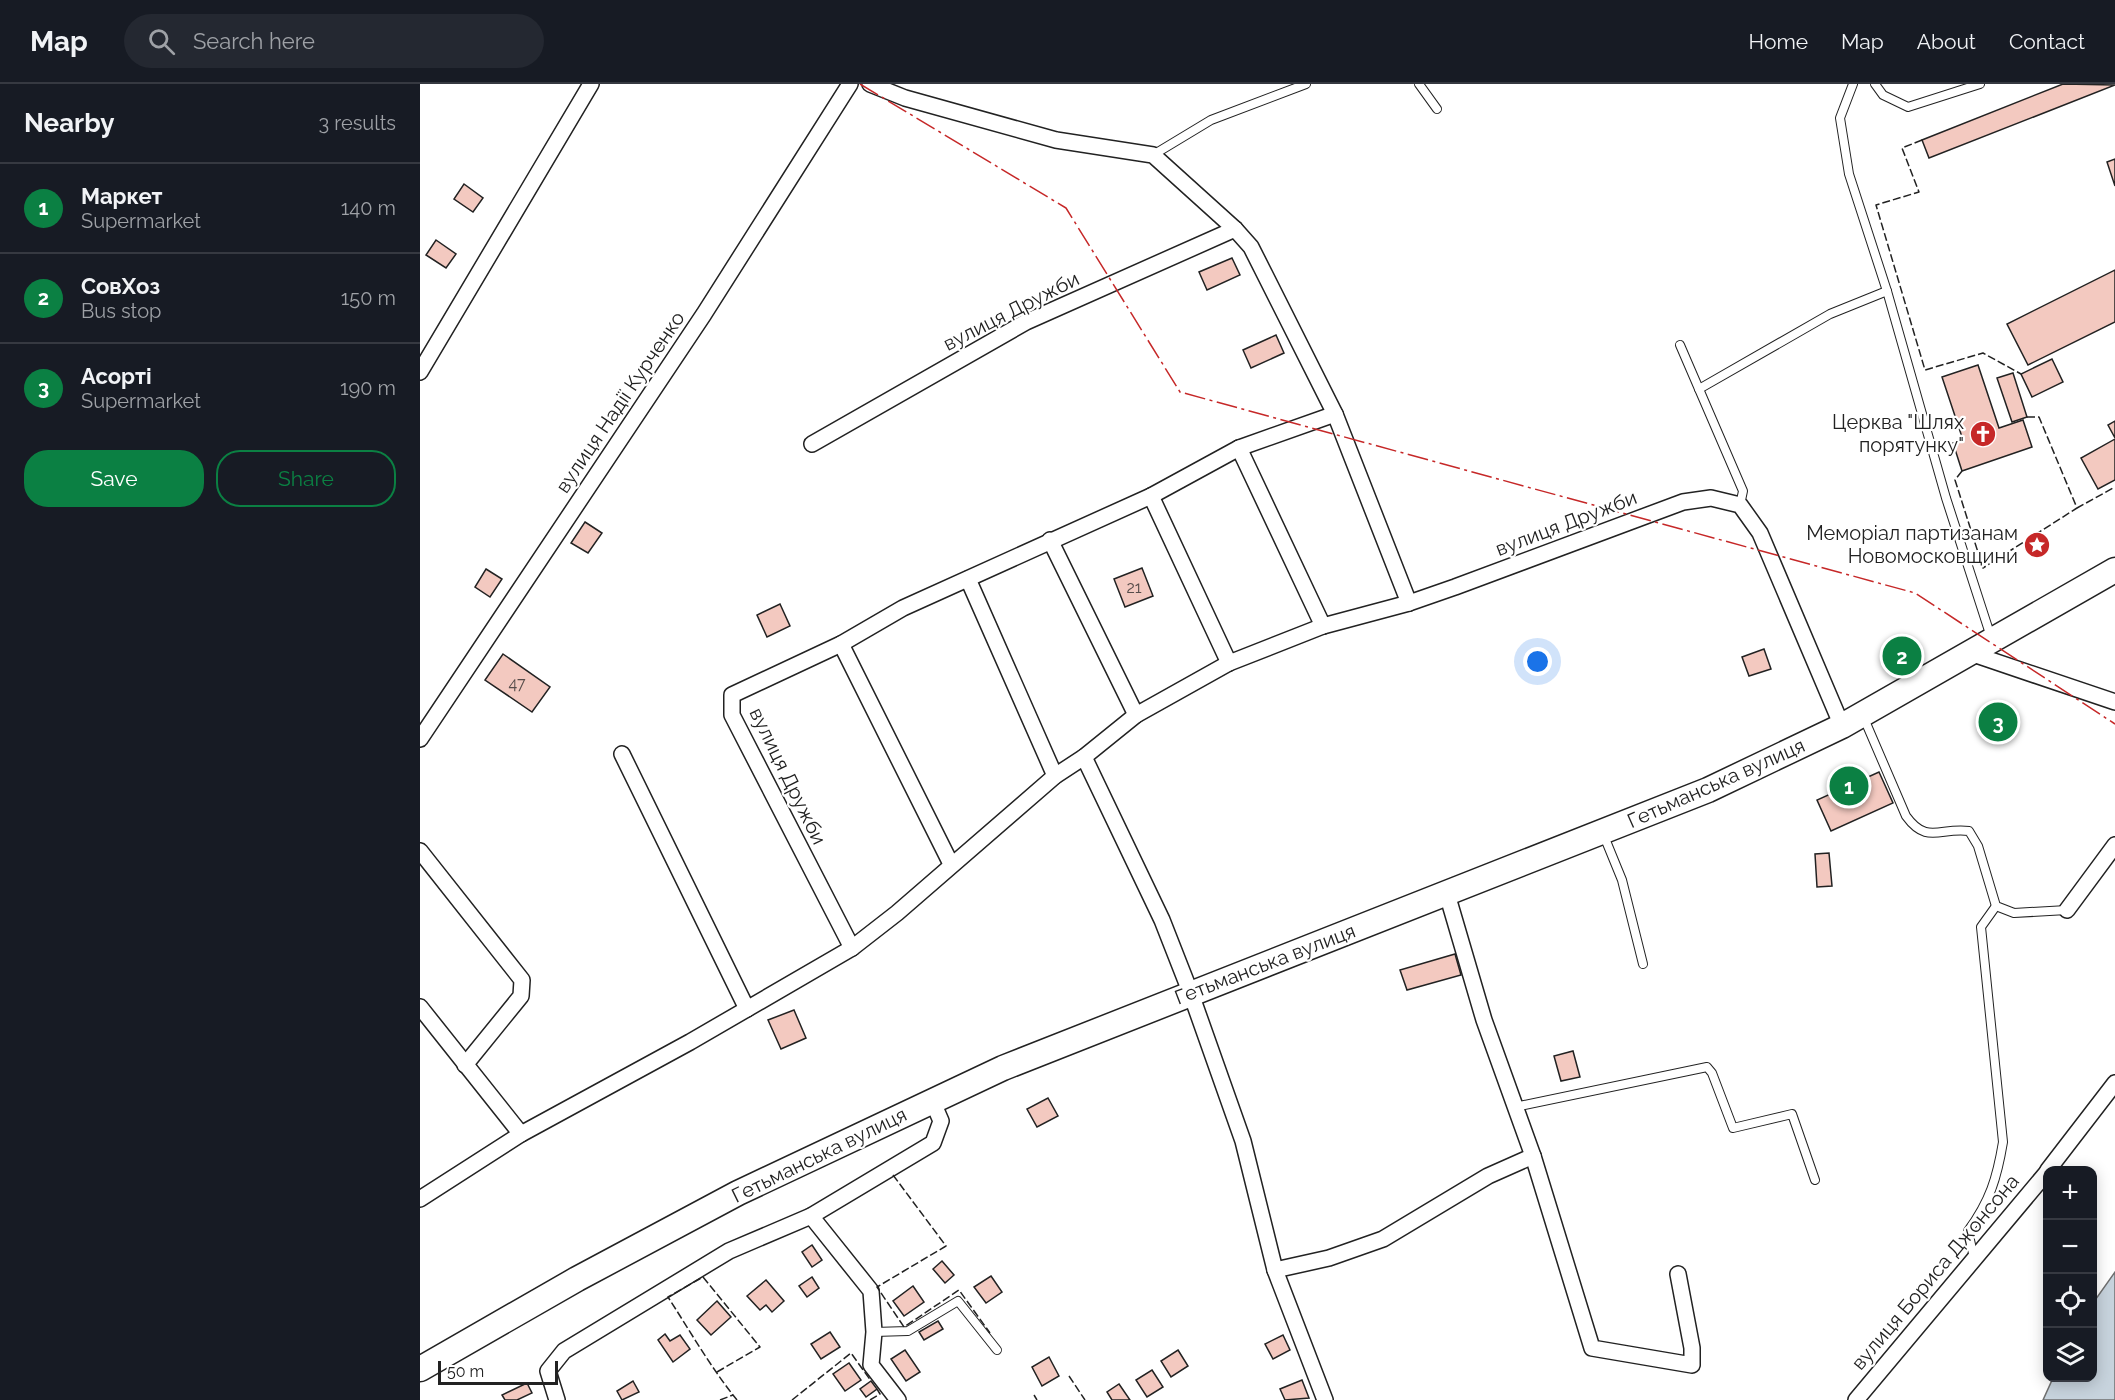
<!DOCTYPE html>
<meta charset="utf-8">
<style>
:root{--surface:#171b24;--page:#242831;--text:#f1f3f6;--muted:#9ea1a6;--line:#363941;--accent:#0b8043}
body{margin:0;font-family:Raleway,sans-serif;background:var(--page);color:var(--text)}
.controls{position:absolute;right:18px;bottom:18px;display:grid;overflow:hidden;border-radius:12px;box-shadow:0 3px 15px #0003}
.controls button{width:54px;height:54px;display:grid;place-items:center;padding:0;border:0;border-bottom:2px solid var(--line);background:var(--surface);color:var(--text);font:30px sans-serif}
.scale{position:absolute;left:18px;bottom:15px;width:120px;box-sizing:border-box;padding-left:6px;border:3px solid #222;border-top:0;font-size:16px;line-height:21px;white-space:nowrap;color:#222;-webkit-text-stroke:4px #fff;paint-order:stroke}
.you{position:absolute;left:1118px;top:578px;width:21px;height:21px;margin:-15px;border:4px solid #fff;border-radius:50%;background:#1a73e8;box-shadow:0 0 0 9px #1a73e833}
.badge{display:grid;place-items:center;width:39px;height:39px;border-radius:50%;background:var(--accent);color:#fff;font-size:20px;font-weight:700}
.pin{position:absolute;translate:-50% -50%;border:3px solid #fff;box-shadow:0 2px 6px #0006}
.list{margin:0;padding:0;list-style:none}
h2{display:flex;justify-content:space-between;align-items:center;height:78px;margin:0;padding:0 24px;font-size:26px}
h2 small{font-size:20px;font-weight:400;color:var(--muted)}
.list li{display:grid;grid-template-columns:39px 1fr auto;gap:18px;align-items:center;box-sizing:border-box;height:90px;padding:0 24px;border-top:2px solid var(--line)}
.list b{display:block;font-size:22px;white-space:nowrap}
.list p{margin:0;font-size:20px;white-space:nowrap;color:var(--muted)}
.list em{font-size:20px;font-style:normal;color:var(--muted)}
.actions{display:flex;gap:12px;padding:18px 24px}
.actions a{flex:1;padding:14px 0;border:2px solid var(--accent);border-radius:24px;text-align:center;font-size:21px;color:var(--accent)}
.actions .main{background:var(--accent);color:#fff}
.icon{flex:none;width:33px;height:33px;fill:none;stroke:currentColor;stroke-width:2;stroke-linecap:round;stroke-linejoin:round}
.map{position:relative;flex:none;width:1695px;height:1316px;overflow:hidden}
header{display:flex;align-items:center;gap:36px;box-sizing:border-box;height:84px;padding:0 30px;background:var(--surface);border-bottom:2px solid var(--line)}
header strong{font-size:28px}
nav{display:flex;gap:33px;margin-inline-start:auto;font-size:21px}
.search{width:420px;height:54px;background:var(--page);display:flex;align-items:center;gap:15px;box-sizing:border-box;padding:0 21px;border-radius:33px;color:var(--muted);font-size:22px}
main{display:flex}
aside{flex:1;background:var(--surface)}
.map>svg:first-child{display:block}
.water{fill:#c7d3dd;stroke:#6f6f6f;stroke-width:1.5}
.building{fill:#f3c9c0;stroke:#222;stroke-width:1.5}
.lines{fill:none;stroke-linecap:round;stroke-linejoin:round}
.service-casing{stroke:#222;stroke-width:10}
.minor-casing{stroke:#222;stroke-width:18}
.trunk-casing{stroke:#222;stroke-width:27}
.service{stroke:#fff;stroke-width:8}
.minor{stroke:#fff;stroke-width:15}
.trunk{stroke:#fff;stroke-width:24}
.fence{stroke:#222;stroke-width:1.5;stroke-dasharray:8 3;stroke-linecap:butt}
.power{stroke:#c62828;stroke-width:1.5;stroke-dasharray:21 4.5 3 4.5;stroke-linecap:butt}
.labels{text-anchor:middle;dominant-baseline:central;stroke-width:4.5;stroke-linejoin:round;paint-order:stroke}
.number-label{font-size:16px;fill:#564c4a}
.street-label{font-size:20px;fill:#222;stroke:#fff}
.poi-label{font-size:20px;fill:#222;stroke:#fff;text-anchor:end}
</style>
<header>
<strong>Map</strong>
<div class="search"><svg class="icon" aria-label="search" viewBox="0 0 24 24"><circle cx="10" cy="10" r="6"/><path d="M15 15l6 6"/></svg>Search here</div>
<nav><a>Home</a><a>Map</a><a>About</a><a>Contact</a></nav>
</header>
<main>
<aside>
<h2>Nearby<small>3 results</small></h2>
<ul class="list">
<li><span class="badge">1</span><div><b>Маркет</b><p>Supermarket</p></div><em>140 m</em></li>
<li><span class="badge">2</span><div><b>СовХоз</b><p>Bus stop</p></div><em>150 m</em></li>
<li><span class="badge">3</span><div><b>Асорті</b><p>Supermarket</p></div><em>190 m</em></li>
</ul>
<div class="actions"><a class="main">Save</a><a>Share</a></div>
</aside>
<div class="map">
<svg width="1695" height="1316" viewBox="0 0 1695 1316">
<rect width="100%" height="100%" fill="#fff"/>
<polygon class="water" points="1695,1188 1695,1316 1623,1316 1633,1294 1672,1294 1673,1219"/>
<g class="building">
<polygon points="1643,0 1695,1 1509,74 1502,56"/>
<polygon points="1695,75 1695,102 1687,78"/>
<polygon points="44,100 63,114 53,128 34,115"/>
<polygon points="16,156 36,170 26,184 6,171"/>
<polygon points="812,174 820,191 787,206 779,188"/>
<polygon points="1695,186 1695,238 1608,281 1587,240"/>
<polygon points="856,251 864,269 831,284 823,266"/>
<polygon points="1632,275 1643,298 1612,313 1601,290"/>
<polygon points="1558,281 1579,344 1603,336 1612,363 1542,387 1533,359 1543,356 1522,293"/>
<polygon points="1593,289 1607,333 1592,338 1577,294"/>
<polygon points="1695,337 1695,354 1688,341"/>
<polygon points="1695,355 1695,396 1678,405 1661,374"/>
<polygon points="165,438 182,449 168,469 151,459"/>
<polygon points="722,484 733,512 705,523 694,495"/>
<polygon points="66,485 82,495 70,513 55,503"/>
<polygon points="360,520 370,542 347,553 337,531"/>
<polygon points="1344,565 1351,585 1329,592 1322,573"/>
<polygon points="83,570 130,603 112,628 65,596"/>
<polygon points="1459,688 1473,719 1411,747 1397,716"/>
<polygon points="1409,769 1412,802 1397,803 1395,770"/>
<polygon points="1035,870 1041,891 987,906 980,886"/>
<polygon points="374,926 386,954 361,965 348,936"/>
<polygon points="1153,967 1160,993 1141,997 1134,972"/>
<polygon points="628,1014 638,1032 617,1043 607,1025"/>
<polygon points="392,1161 402,1176 392,1183 382,1168"/>
<polygon points="522,1177 534,1191 525,1199 513,1185"/>
<polygon points="571,1192 582,1208 566,1219 554,1203"/>
<polygon points="392,1193 399,1204 387,1213 379,1202"/>
<polygon points="346,1196 364,1217 352,1228 346,1221 340,1226 327,1212"/>
<polygon points="493,1202 504,1218 484,1232 473,1217"/>
<polygon points="297,1217 311,1233 291,1251 277,1236"/>
<polygon points="518,1237 523,1245 504,1256 499,1248"/>
<polygon points="410,1248 420,1263 401,1275 391,1260"/>
<polygon points="245,1250 250,1257 260,1251 270,1265 253,1278 238,1256"/>
<polygon points="863,1251 870,1266 853,1275 845,1260"/>
<polygon points="485,1266 500,1288 486,1297 471,1275"/>
<polygon points="758,1266 768,1282 751,1293 741,1277"/>
<polygon points="629,1273 639,1292 622,1302 612,1283"/>
<polygon points="429,1279 441,1296 425,1307 413,1290"/>
<polygon points="732,1286 743,1303 727,1313 716,1296"/>
<polygon points="882,1296 889,1314 865,1316 860,1305"/>
<polygon points="213,1297 219,1308 202,1316 197,1307"/>
<polygon points="451,1297 457,1305 446,1313 440,1305"/>
<polygon points="107,1299 112,1309 97,1316 85,1316 82,1311"/>
<polygon points="699,1300 710,1316 692,1316 687,1308"/>
</g>
<g class="lines">
<g class="service-casing">
<g id="service">
<polyline points="999,0 1017,25"/>
<polyline points="1433,0 1420,34 1429,90 1467,207 1526,414 1571,553"/>
<polyline points="1455,0 1463,11 1488,23 1560,0"/>
<polyline points="733,71 791,36 886,0"/>
<polyline points="1260,261 1323,407 1320,421"/>
<polyline points="1279,305 1410,230 1467,207"/>
<path d="M1443,632L1486,732C1507,761 1520,743 1549,747L1558,762L1576,822L1594,829L1647,826"/>
<polyline points="1184,752 1202,796 1223,880"/>
<polyline points="1095,1023 1287,983 1292,989 1313,1044 1372,1030 1395,1096"/>
<path d="M1554,1174L1548,1147C1570,1117 1577,1094 1583,1058L1561,843L1576,822"/>
<polyline points="454,1248 488,1247 538,1217 577,1266"/>
</g>
</g>
<g class="minor-casing">
<g id="minor">
<polyline points="450,0 485,14 636,56 733,71 815,145 831,163 915,330 989,519"/>
<polyline points="0,288 171,0"/>
<polyline points="392,360 606,238 815,145"/>
<polyline points="819,364 903,542"/>
<polyline points="731,412 809,579"/>
<polyline points="630,456 716,631"/>
<polyline points="548,495 635,692"/>
<polyline points="421,560 531,780"/>
<polyline points="1550,569 1695,618"/>
<polyline points="0,655 284,230 430,0"/>
<polyline points="202,670 327,925"/>
<polyline points="664,673 742,836 771,910 823,1057 855,1186 905,1316"/>
<polyline points="0,767 102,896 101,912 45,981"/>
<polyline points="1027,810 1064,936 1113,1072 1172,1264 1272,1281 1272,1264 1258,1190"/>
<polyline points="1647,826 1695,761"/>
<polyline points="432,864 312,631 312,611 421,560 483,524 731,412 819,364 915,330"/>
<polyline points="0,923 101,1050"/>
<polyline points="1628,1086 1695,999"/>
<polyline points="0,1115 101,1050 270,958 432,864 477,829 635,692 664,673 716,631 809,579 903,542 989,519 1035,503 1263,418 1291,414 1320,421 1340,449 1422,642"/>
<polyline points="391,1132 451,1207 454,1248 451,1281 478,1316"/>
<polyline points="855,1186 909,1174 963,1155 1068,1092 1113,1072"/>
<polyline points="137,1316 128,1287 144,1267 309,1167 391,1132 513,1059 521,1037 512,1016"/>
<polyline points="1436,1316 1628,1087"/>
</g>
</g>
<g class="trunk-casing">
<polyline id="trunk" points="0,1285 157,1195 318,1109 583,984 1288,706 1422,642 1695,486"/>
</g>
<use href="#service" class="service"/>
<use href="#minor" class="minor"/>
<use href="#trunk" class="trunk"/>
<g class="fence">
<polyline points="1502,56 1482,64 1499,108 1456,121 1505,286 1563,269 1601,290"/>
<polyline points="1607,333 1619,333 1657,424 1695,403"/>
<polyline points="1542,387 1535,396 1563,484 1657,424"/>
<polyline points="473,1091 526,1162 457,1203 484,1243 539,1206 570,1249"/>
<path d="M297,1288L340,1263L283,1193L248,1213C270,1247 291,1284 317,1316"/>
<polyline points="649,1292 665,1316"/>
<polyline points="614,1311 617,1316"/>
<polyline points="300,1316 313,1311"/>
<polyline points="372,1316 431,1269 451,1297"/>
<polyline points="450,1316 460,1310 457,1305"/>
</g>
<polyline class="power" points="440,0 646,124 760,308 1495,509 1695,640"/>
</g>
<defs>
<g id="church-disc" transform="scale(1.35)"><circle r="9.5" fill="#c62828" stroke="#fff"/><path d="M-1.2-6h2.4v3.5h3.3v2.4h-3.3V6h-2.4V-.1h-3.3v-2.4h3.3Z" fill="#fff"/></g>
<g id="sight-disc" transform="scale(1.35)"><circle r="9.5" fill="#c62828" stroke="#fff"/><path d="M0-6L1.8-2.2L6-1.7L2.9 1.2L3.7 5.4L0 3.3L-3.7 5.4L-2.9 1.2L-6-1.7L-1.8-2.2Z" fill="#fff"/></g>
</defs>
<g fill-rule="evenodd">
<use href="#church-disc" x="1563" y="350"/>
<use href="#sight-disc" x="1617" y="461"/>
</g>
<g class="labels">
<g class="number-label">
<text x="714" y="503">21</text>
<text x="97" y="599">47</text>
</g>
<g class="street-label">
<text transform="translate(591 227) rotate(-27)">вулиця Дружби</text>
<text transform="translate(200 318) rotate(-56)">вулиця Надії Курченко</text>
<text transform="translate(1146 439) rotate(-21)">вулиця Дружби</text>
<text transform="translate(368 692) rotate(64)">вулиця Дружби</text>
<text transform="translate(1296 699) rotate(-24)">Гетьманська вулиця</text>
<text transform="translate(845 880) rotate(-21)">Гетьманська вулиця</text>
<text transform="translate(399 1071) rotate(-26)">Гетьманська вулиця</text>
<text transform="translate(1515 1188) rotate(-50)">вулиця Бориса Джонсона</text>
</g>
<g class="poi-label">
<text x="1544" y="338">Церква "Шлях<tspan x="1544" dy="23">порятунку"</tspan></text>
<text x="1598" y="449">Меморіал партизанам<tspan x="1598" dy="23">Новомосковщини</tspan></text>
</g>
</g>
</svg>
<div class="controls">
<button>+</button>
<button>−</button>
<button><svg class="icon" aria-label="locate" viewBox="0 0 24 24"><circle cx="12" cy="12" r="6"/><path d="M12 2v4M12 18v4M2 12h4M18 12h4"/></svg></button>
<button><svg class="icon" aria-label="layers" viewBox="0 0 24 24"><path d="M12 4l9 5-9 5-9-5zM3 14l9 5 9-5"/></svg></button>
</div>
<div class="scale">50 m</div>
<div class="you"></div>
<div class="pin badge" style="left:1429px;top:702px">1</div>
<div class="pin badge" style="left:1482px;top:572px">2</div>
<div class="pin badge" style="left:1578px;top:638px">3</div>
</div>
</main>
